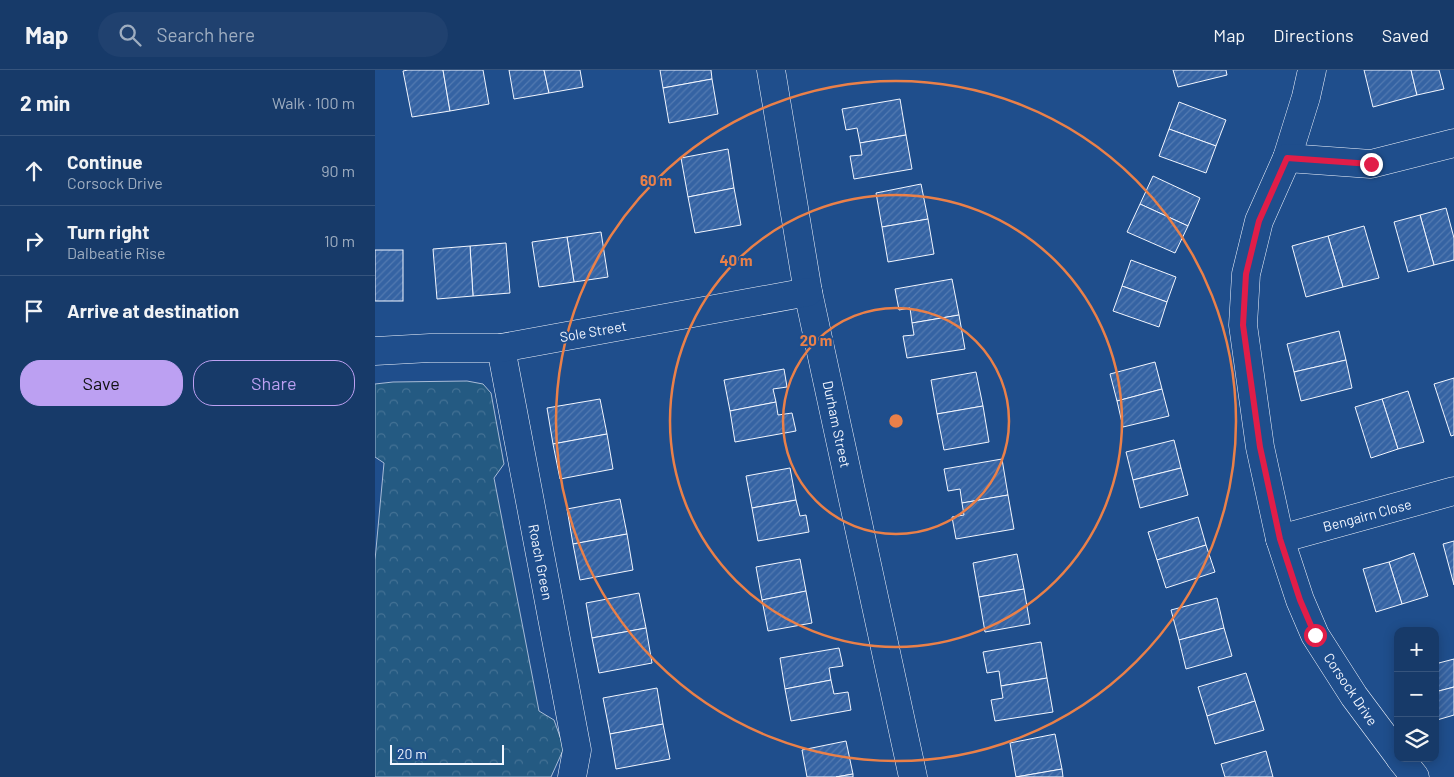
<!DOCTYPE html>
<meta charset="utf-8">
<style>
:root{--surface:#173a69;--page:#20416f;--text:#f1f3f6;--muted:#9eadc0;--line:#36547d;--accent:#bca0f2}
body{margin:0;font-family:Barlow,sans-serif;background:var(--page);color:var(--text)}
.controls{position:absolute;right:15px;bottom:15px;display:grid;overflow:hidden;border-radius:10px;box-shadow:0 2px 12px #0003}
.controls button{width:45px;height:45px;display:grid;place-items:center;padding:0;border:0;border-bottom:1px solid var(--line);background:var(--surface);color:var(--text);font:25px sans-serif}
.scale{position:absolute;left:15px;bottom:12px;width:114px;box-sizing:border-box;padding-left:5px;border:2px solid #f2f6ff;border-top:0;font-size:14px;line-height:18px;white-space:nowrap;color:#f2f6ff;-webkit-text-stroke:4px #1f4e8c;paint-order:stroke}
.stop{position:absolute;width:15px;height:15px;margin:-11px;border:4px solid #e11d48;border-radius:50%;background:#fff}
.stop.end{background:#e11d48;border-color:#fff;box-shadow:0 1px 5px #0008}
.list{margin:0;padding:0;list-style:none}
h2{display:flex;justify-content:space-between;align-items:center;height:65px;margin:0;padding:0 20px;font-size:21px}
h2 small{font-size:16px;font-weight:400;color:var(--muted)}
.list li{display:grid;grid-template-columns:32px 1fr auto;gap:15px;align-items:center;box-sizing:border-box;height:70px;padding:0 20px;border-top:1px solid var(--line)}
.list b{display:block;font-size:19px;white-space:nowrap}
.list p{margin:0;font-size:16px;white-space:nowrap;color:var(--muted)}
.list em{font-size:16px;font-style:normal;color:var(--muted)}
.actions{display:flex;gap:10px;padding:15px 20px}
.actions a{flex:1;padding:11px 0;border:1px solid var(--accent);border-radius:20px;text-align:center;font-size:18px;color:var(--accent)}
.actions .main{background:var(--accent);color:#111}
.icon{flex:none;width:28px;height:28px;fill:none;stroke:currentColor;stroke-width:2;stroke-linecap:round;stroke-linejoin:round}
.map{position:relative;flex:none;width:1079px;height:707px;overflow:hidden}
header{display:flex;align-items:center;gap:30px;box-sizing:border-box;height:70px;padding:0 25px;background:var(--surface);border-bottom:1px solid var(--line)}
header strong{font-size:24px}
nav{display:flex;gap:28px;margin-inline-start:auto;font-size:18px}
.search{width:350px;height:45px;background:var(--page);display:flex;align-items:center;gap:12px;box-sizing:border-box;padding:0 18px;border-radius:28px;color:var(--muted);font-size:19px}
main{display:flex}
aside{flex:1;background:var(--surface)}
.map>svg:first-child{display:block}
.park{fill:url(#park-crowns);stroke:#a8bbd7}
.building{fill:url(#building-hatch);stroke:#f2f6ff}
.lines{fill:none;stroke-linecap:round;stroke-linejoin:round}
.minor-casing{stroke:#f2f6ff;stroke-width:29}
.minor{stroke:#1f4e8c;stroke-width:28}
.route{stroke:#e11d48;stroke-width:6}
.ring{fill:none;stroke:#ea8049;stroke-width:2.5}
.labels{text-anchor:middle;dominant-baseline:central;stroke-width:4;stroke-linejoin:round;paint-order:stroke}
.street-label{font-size:14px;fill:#f2f6ff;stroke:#1f4e8c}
.centre{fill:#ea8049;stroke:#1f4e8c;stroke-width:2.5}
.ring-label{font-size:15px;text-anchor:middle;font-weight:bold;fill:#ea8049;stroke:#1f4e8c;stroke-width:4;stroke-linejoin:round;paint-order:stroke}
</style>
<header>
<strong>Map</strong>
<div class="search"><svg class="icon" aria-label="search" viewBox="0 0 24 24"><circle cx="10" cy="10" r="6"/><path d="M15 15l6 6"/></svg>Search here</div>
<nav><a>Map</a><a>Directions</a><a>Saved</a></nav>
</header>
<main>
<aside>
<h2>2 min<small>Walk · 100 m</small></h2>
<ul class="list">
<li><svg class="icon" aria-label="ahead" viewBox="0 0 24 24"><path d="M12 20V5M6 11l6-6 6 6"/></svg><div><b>Continue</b><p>Corsock Drive</p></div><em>90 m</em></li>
<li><svg class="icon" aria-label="right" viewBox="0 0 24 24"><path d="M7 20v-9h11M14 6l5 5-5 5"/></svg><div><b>Turn right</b><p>Dalbeatie Rise</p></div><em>10 m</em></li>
<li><svg class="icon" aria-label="arrive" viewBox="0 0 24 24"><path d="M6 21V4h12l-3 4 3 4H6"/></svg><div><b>Arrive at destination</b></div></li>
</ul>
<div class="actions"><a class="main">Save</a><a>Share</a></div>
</aside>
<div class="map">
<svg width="1079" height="707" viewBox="0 0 1079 707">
<defs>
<pattern id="park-crowns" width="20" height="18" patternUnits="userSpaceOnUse" patternTransform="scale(1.25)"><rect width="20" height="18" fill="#245a82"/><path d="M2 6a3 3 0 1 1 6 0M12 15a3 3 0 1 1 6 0" fill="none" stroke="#447295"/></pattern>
<pattern id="building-hatch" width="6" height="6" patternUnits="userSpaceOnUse" patternTransform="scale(1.25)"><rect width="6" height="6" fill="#3563a3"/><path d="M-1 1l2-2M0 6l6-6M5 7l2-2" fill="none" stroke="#537ab1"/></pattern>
</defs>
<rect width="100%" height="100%" fill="#1f4e8c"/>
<polygon class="park" points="92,311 108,314 116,323 129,394 119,408 164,641 179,650 189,678 176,707 0,707 0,490 9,393 0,387 0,314 18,312"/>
<g class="building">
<polygon points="33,0 68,0 75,41 37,47 28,1"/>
<polygon points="68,0 108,0 114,34 75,41"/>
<polygon points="134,0 169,0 174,23 139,29"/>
<polygon points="169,0 205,0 208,17 174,23"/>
<polygon points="285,0 336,0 337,9 288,18"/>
<polygon points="798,0 851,0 852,5 803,17"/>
<polygon points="989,0 1036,0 1042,25 998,37"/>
<polygon points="1036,0 1064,0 1069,19 1042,25"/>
<polygon points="337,9 343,44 294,53 288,18"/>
<polygon points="525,29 531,65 485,73 482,58 471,60 467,39"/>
<polygon points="804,32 851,50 841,76 794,59"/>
<polygon points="794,59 841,76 831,103 784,86"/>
<polygon points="531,65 537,99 479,109 475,86 487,85 485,73"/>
<polygon points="353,79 359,118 313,127 306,88"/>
<polygon points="778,106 825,128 813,156 765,134"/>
<polygon points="546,114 553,149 507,157 501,123"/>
<polygon points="359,118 366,155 320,163 313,127"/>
<polygon points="765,134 813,156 800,183 752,162"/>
<polygon points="1071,138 1079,168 1079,190 1059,195 1045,145"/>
<polygon points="1045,145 1059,195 1033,202 1019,152"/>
<polygon points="553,149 559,184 513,192 507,157"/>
<polygon points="989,156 1004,208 968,217 953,166"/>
<polygon points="226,162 233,207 199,212 192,167"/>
<polygon points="953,166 968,217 931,227 917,176"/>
<polygon points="192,167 199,212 164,217 157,172"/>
<polygon points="131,173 135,223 98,226 95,176"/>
<polygon points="95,176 98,226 62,229 58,179"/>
<rect x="0" y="180" width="28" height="51"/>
<polygon points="756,190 801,207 792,232 747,216"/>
<polygon points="577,209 584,245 537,253 535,238 524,240 520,219"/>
<polygon points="747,216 792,232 784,257 738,241"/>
<polygon points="584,245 590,279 532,288 528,266 539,265 537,253"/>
<polygon points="964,261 971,290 919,302 912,274"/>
<polygon points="971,290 977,318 926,331 919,302"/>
<polygon points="780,292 787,319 742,331 735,304"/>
<polygon points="409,299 412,317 398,319 401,332 355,341 349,310"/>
<polygon points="601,302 608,336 562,344 556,310"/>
<polygon points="1079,308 1079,365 1076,366 1059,314"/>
<polygon points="787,319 794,346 748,357 742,331"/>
<polygon points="1033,321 1049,372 1023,379 1007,329"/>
<polygon points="225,329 232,364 178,374 172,338"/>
<polygon points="1007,329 1023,379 996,388 980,337"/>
<polygon points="401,332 403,345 417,343 421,361 360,372 355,341"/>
<polygon points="608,336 614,372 569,380 562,344"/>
<polygon points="232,364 238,399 185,409 178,374"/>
<polygon points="799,370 806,398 758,410 751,382"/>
<polygon points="627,389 633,425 587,433 585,419 573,421 569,399"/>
<polygon points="415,398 421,430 377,438 371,406"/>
<polygon points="806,398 813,425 765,438 758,410"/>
<polygon points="633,425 639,459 581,469 577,447 589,445 587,433"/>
<polygon points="245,429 252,464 198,474 192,439"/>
<polygon points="421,430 425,446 431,445 434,462 383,471 377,438"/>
<polygon points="823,447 831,475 782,490 773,462"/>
<polygon points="252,464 258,500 205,510 198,474"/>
<polygon points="1079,471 1079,515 1068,474"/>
<polygon points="831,475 840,502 791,518 782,490"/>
<polygon points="1039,483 1053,526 1027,534 1014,492"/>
<polygon points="642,484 649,519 604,527 598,493"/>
<polygon points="425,489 431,521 387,530 381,497"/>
<polygon points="1014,492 1027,534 1001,542 988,499"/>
<polygon points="649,519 655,554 610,562 604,527"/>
<polygon points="431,521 437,553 393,561 387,530"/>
<polygon points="264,523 271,558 217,568 211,533"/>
<polygon points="842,528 849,558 804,570 796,540"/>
<polygon points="271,558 277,593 224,603 217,568"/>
<polygon points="849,558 857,586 811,599 804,570"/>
<polygon points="666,572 672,608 626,616 624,601 612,603 608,582"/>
<polygon points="464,578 468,596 454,598 456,610 410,619 405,588"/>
<polygon points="1079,589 1079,617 1060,622 1060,594"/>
<polygon points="871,603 880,631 832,646 823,617"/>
<polygon points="672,608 678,642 620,651 616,630 628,628 626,616"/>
<polygon points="456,610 459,624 473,622 476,640 416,651 410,619"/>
<polygon points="1079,617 1079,645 1062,650 1060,644 1060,622"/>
<polygon points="282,618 288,654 235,664 228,628"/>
<polygon points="880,631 889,660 840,674 832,646"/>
<polygon points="288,654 295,689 241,699 235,664"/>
<polygon points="680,664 687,699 641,707 635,673"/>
<polygon points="471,671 478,704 461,707 432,707 427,680"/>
<polygon points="891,681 898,707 850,707 846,694"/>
<polygon points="687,699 688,707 641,707"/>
<polygon points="478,704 478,707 461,707"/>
</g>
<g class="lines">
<g class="minor-casing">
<g id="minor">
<polyline points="396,0 433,222 538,707"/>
<polyline points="937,0 931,27 912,88 884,151 871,204 868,255 885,377 905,469 925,530 940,565 979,626 1023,685"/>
<polyline points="912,88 996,94 1079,73"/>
<polyline points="126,278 202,680 197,707"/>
<polyline points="0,281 55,278 126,278 433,222"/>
<polyline points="905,469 1079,421"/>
<polyline points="1025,688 1040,707"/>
</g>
</g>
<use href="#minor" class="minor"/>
</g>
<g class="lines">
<polyline class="route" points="940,565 925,530 905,469 885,377 868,255 871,204 884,151 912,88 996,94"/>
</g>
<g class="ring">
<circle cx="521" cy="351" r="113"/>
<circle cx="521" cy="351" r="226"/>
<circle cx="521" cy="351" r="340"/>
</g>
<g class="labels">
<g class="street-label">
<text transform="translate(218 261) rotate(-10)">Sole Street</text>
<text transform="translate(462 354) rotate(78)">Durham Street</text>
<text transform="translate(992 445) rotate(-15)">Bengairn Close</text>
<text transform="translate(166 492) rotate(79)">Roach Green</text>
<text transform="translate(976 619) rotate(56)">Corsock Drive</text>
</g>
</g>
<circle cx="521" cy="351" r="8" class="centre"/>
<g class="ring-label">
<text x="281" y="116">60 m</text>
<text x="361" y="196">40 m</text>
<text x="441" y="276">20 m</text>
</g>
</svg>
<div class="controls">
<button>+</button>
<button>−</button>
<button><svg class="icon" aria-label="layers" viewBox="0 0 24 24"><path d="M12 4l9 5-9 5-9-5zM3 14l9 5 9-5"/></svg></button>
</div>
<div class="scale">20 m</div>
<div class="stop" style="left:940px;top:565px"></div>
<div class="stop end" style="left:996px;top:94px"></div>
</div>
</main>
